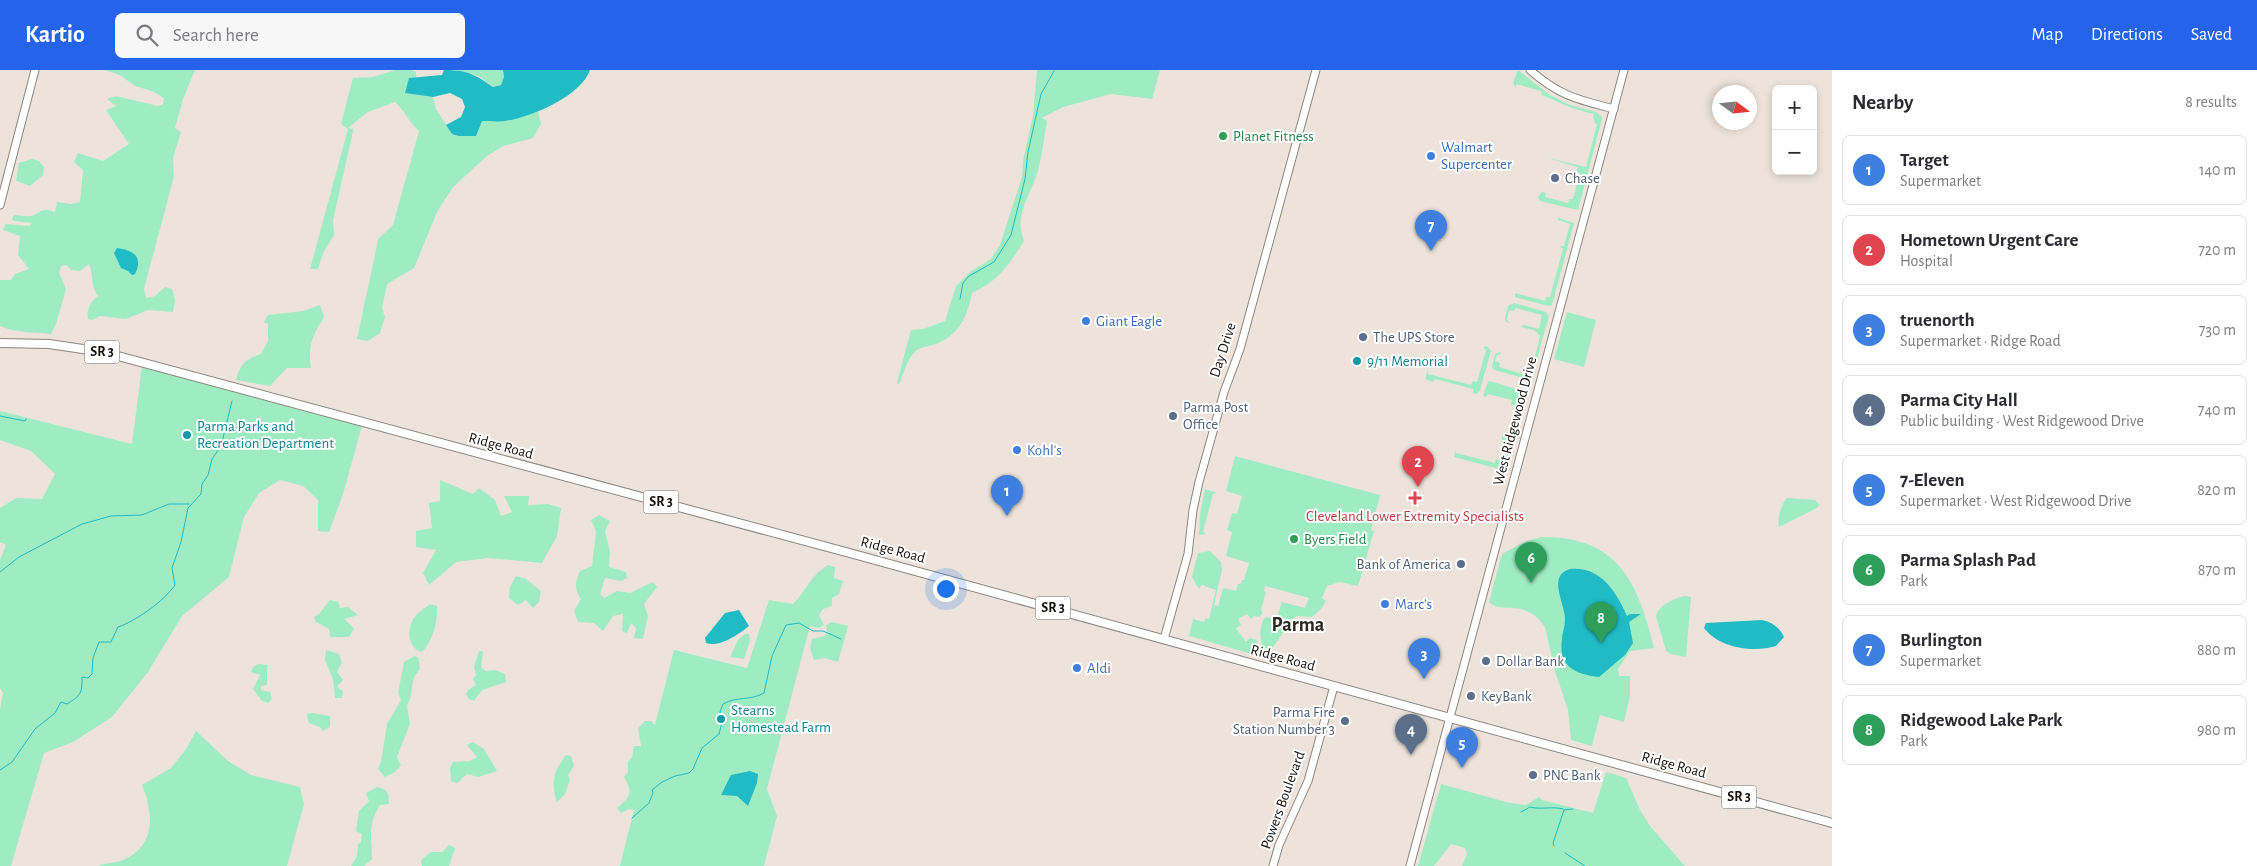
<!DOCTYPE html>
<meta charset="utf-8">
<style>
:root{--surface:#fff;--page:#f7f7f7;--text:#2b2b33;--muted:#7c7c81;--line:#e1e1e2;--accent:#2563eb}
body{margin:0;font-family:"Alegreya Sans",sans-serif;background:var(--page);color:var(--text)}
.controls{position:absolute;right:15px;top:15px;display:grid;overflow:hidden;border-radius:8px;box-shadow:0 2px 8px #0003}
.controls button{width:45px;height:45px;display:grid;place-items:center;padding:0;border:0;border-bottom:1px solid var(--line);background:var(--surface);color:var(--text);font:25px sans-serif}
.compass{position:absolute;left:1712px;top:15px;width:45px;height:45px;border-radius:50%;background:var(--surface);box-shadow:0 2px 8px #0003;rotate:105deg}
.you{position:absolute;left:945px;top:518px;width:18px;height:18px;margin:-12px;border:4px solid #fff;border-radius:50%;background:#1a73e8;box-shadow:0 0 0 8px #1a73e833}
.badge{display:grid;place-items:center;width:32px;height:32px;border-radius:50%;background:var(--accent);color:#fff;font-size:16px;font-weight:700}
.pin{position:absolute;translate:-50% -41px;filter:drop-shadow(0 1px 2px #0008)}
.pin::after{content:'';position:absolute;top:26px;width:18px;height:15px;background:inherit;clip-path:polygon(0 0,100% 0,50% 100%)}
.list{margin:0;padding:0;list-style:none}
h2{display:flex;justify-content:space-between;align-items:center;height:65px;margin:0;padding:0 20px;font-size:21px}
h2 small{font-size:16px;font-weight:400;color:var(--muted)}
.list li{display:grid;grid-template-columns:32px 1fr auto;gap:15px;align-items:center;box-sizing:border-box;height:70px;margin:0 10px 10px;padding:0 10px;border:1px solid var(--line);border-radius:8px}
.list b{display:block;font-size:19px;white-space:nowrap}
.list p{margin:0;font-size:16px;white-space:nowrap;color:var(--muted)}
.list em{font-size:16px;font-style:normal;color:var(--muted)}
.icon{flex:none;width:28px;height:28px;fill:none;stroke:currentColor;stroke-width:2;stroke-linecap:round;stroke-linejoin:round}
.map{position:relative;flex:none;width:1832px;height:796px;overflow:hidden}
header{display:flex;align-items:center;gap:30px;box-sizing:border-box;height:70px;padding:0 25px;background:var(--accent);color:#fff}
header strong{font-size:24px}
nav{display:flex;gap:28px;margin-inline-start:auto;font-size:18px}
.search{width:350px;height:45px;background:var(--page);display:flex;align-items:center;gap:12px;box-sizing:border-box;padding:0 18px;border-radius:8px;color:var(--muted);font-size:19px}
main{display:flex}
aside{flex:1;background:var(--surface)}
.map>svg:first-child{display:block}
.green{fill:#9fecc3}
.water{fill:#21bbc5}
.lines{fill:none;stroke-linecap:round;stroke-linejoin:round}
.stream{stroke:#21bbc5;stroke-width:1}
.secondary-casing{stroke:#8e857e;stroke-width:9}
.primary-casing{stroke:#8e857e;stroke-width:10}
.secondary{stroke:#fff;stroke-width:7}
.primary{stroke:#fff;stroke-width:8}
.leisure-dot{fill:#2e9e5b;stroke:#fff;stroke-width:2}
.shop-dot{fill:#3f7fe0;stroke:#fff;stroke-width:2}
.service-dot{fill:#5c6f8a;stroke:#fff;stroke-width:2}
.culture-dot{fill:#0f9aa8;stroke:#fff;stroke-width:2}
.health-dot{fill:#e0444e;stroke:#fff;stroke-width:2}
.labels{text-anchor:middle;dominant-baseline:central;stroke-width:4;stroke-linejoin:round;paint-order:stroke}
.shield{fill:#fff;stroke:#5a5856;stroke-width:1}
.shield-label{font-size:14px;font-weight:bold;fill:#14110e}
.leisure-label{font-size:15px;fill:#27864d;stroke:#fff;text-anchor:start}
.shop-label{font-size:15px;fill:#366cbe;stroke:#fff;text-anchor:start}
.service-label{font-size:15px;fill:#4e5e75;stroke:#fff;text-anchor:start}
.street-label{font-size:15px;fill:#14110e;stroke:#fff}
.culture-label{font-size:15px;fill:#0d838f;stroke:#fff;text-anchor:start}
.health-label{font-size:15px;fill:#be3a42;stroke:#fff}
.district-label{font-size:20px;font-weight:bold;fill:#2f2822;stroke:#fff}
</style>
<header>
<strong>Kartio</strong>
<div class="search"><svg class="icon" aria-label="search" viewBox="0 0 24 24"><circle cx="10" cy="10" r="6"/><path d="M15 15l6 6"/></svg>Search here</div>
<nav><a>Map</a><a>Directions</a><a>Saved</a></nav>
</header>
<main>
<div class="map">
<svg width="1832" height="796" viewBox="0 0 1832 796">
<rect width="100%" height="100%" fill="#ede3db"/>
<g class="green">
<path d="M104,0H195L183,29L175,58L181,62L173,88L174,106L144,219L146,228L155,226L165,217L172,219L175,230L173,242L148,240L126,249L100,246L92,250L88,249C86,240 91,231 98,226C90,216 94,204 89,194L80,201L71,200L67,195L61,196L59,203L66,219L56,254L51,264C34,262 16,263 0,256V210H11L15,204L29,199L18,185L20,166L3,160L6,154L29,156L32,153L14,151L12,149L14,145C19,145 27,147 31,146C42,143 39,137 55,142L57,132L71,134L80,132L83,100L74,92L78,83L103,91L129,74L106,40L116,36L107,29L116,26L158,36L163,34L164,28L152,21L135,16L120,5Z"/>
<path d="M395,0H412L416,2V8L409,9L406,23L433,27L436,39L452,64L482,51H505L538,40L541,54L533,68L503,76L487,86L453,117L437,142L414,198L387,214L382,238L385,247L380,263L368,271L357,269L377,175L378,169L393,155L419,61C409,53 405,41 395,32L368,42L348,58L353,59L352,66L333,150L334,165L323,183L318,199H310L348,59L341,54L353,8L373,7Z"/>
<polygon points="457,0 503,0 504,7 501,15 493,17 479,6"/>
<path d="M1037,0H1160L1152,29L1111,24L1063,37L1042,48L1047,51C1044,68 1042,85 1038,101C1030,127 1014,143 1024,171C1009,195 998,211 972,223C967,247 960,264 936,274C930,276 922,277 917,280C907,288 904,303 899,314L897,313L911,260L923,259L945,251L956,216L970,202L991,189L1000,175L1022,107L1023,91L1033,45Z"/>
<polygon points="1518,0 1550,25 1570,35 1596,42 1601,46 1602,49 1578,140 1540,131 1538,127 1542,122 1546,123 1545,127 1568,133 1569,129 1573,129 1580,103 1576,101 1578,97 1548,88 1586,97 1597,54 1595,53 1593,44 1572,38 1542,25 1541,21 1516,14 1516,18 1513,13"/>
<polygon points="32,89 39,91 44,97 43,105 30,116 16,111 19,93"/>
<polygon points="1558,148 1574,153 1552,235 1548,236 1515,227 1515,223 1545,231 1546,227 1550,227 1563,179 1560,176 1564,176 1570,154 1558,150"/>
<polygon points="1514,233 1546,242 1549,246 1531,310 1494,300 1492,297 1495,284 1500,282 1501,284 1497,285 1495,291 1500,293 1499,297 1526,305 1533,295 1540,266 1534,260 1521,257 1524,255 1539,259 1542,245 1516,238 1514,241 1509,240 1507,250 1510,253 1506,252 1505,248 1508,236"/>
<path d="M320,235L324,247C313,264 307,277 311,298H287L270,316L236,310C240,295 245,289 261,284L268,271V254L264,252L268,245L303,241Z"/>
<polygon points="1567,242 1596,250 1584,297 1554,289"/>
<polygon points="1487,276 1491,281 1480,320 1477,324 1473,323 1473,319 1435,309 1433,312 1425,309 1428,300 1428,304 1471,315 1473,311 1477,312 1486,280 1483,277"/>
<polygon points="142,296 362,356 343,424 329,462 318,461 318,430 303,416 280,410 259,423 244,447 229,507 182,546 148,602 112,647 73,672 44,683 11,796 0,796 0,639 3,623 0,618 0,490 6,475 0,472 0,438 16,428 42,429 55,404 31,381 0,370 0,341 132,374"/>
<polygon points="1490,311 1528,323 1507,398 1503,400 1454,387 1456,379 1456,383 1495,393 1496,389 1502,390 1506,374 1501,373 1503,363 1509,364 1516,336 1511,335 1512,330 1488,324 1486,327 1483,326 1488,312"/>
<polygon points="1235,386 1380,425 1371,460 1374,461 1358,516 1340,512 1327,516 1322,528 1326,531 1321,539 1312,547 1297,546 1285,555 1287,557 1266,587 1263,587 1260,562 1263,550 1266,547 1276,550 1282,532 1305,538 1309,528 1265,516 1264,521 1266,522 1261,540 1263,543 1259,547 1254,546 1251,549 1247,544 1238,549 1241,555 1236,558 1246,572 1250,568 1257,570 1259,586 1189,566 1193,549 1204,552 1206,548 1209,549 1216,520 1202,515 1199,519 1192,507 1198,483 1210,481 1221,492 1222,500 1214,535 1218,536 1223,518 1236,521 1238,514 1241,514 1242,510 1244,510 1249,493 1226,486 1232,462 1227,460 1232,443 1237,444 1242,426 1226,421"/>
<polygon points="440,410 473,424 479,418 495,430 501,446 512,442 504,426 529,426 528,435 548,434 561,438 557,466 542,493 488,488 456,492 429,515 423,503 436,480 416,477 416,461 432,458 429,433 440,431"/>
<polygon points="1205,419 1217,423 1213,424 1203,462 1206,464 1199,465 1200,444"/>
<path d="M1787,428L1815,430L1819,435L1817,438L1779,457C1777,450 1781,434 1787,428Z"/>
<path d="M599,445L610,451L605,461L610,482L609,497L626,502L627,508L621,511L605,508L600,524L604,528L617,521L630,523L653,512L657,517L644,534L648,546L643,569L634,568L636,558L631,553L627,563L622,561L623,544L613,546L603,561L594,553L578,552L574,541L581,529C574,520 575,511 580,501L592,496L596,461L591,450Z"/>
<path d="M1541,467C1618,466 1638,512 1654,578L1630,581L1618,599L1619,606H1630V626L1624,652L1600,645L1592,676L1571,670L1568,640L1555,601L1545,557C1523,526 1504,546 1489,532L1502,484L1524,472Z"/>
<path d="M828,495L835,497L834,508L843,511L839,524L832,528V536L823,539L819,545L824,555L819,558L810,556L767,719L777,746L764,796H620L634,740L629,739L621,743L617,738C630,726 634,725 624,707L628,702V692L632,687L634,676H641L638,658L645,651H651L655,655L674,580L747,598L769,530L793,534C806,521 812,504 828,495Z"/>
<polygon points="516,506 526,509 541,521 539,532 533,538 526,530 518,535 509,528 510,517"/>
<path d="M1685,526L1691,527L1686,587L1671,584L1666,581L1656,546C1658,535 1675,528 1685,526Z"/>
<polygon points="330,530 338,532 340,538 348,537 358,545 344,549 354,558 349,567 330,567 329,559 316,552 314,547 319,544"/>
<path d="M430,534L437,536C438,552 433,570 422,582C408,578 406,560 414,548C417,543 425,538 430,534Z"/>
<polygon points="832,552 848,556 838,592 825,588 814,590 810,578 812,569 825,566 827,561 826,555"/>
<polygon points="745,564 749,564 750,571 744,589 730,587 738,570"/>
<polygon points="326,580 339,584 342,593 337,602 343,610 337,617 343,621 342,628 335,628 333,609 325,590"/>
<polygon points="479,581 483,581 481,597 486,601 495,600 505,604 506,612 482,620 474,631 469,629 466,624 468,620 476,615 473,609 476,605 474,597"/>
<path d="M414,586L418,587L420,599C408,611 415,623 407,636L410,654L397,687L401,695L395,702L385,707L378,699L381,692L387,654L401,630L398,623L404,592Z"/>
<polygon points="258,594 267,595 267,615 261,616 261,620 270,622 272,629 268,633 262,631 253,619 260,605 251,602 253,597"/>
<polygon points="312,643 330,646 330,657 323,661 320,657 309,653 307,644"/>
<path d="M196,661L228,691L251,705L300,717L304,734L287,796H98C105,793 113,793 121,791C156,777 154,745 142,715L171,698L186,679Z"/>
<polygon points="473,672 484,679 497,701 478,707 467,704 457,713 451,711 450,698 453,692 470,691 477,687 467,675"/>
<path d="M566,685L571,686L574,696L568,705L570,710L565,724L557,732C550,712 554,701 566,685Z"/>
<polygon points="1606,702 1626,708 1640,740 1650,756 1685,796 1462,796 1467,784 1465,778 1451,774 1434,796 1418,796 1441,714 1510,733 1526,735 1539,727 1542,730 1593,743"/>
<path d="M377,717C388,719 389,724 389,734L380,735C367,756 372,766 372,789L364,796H351L357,786L358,774L361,772L362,764L356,761L359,741L369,731L366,723Z"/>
<polygon points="449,775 455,778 449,796 422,796 421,790 431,782 442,782"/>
</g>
<g class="water">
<path d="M444,0C468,0 474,4 493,17L501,15L504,7L503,0H590C581,26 532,47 505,51C498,52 489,51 482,51L476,66H459L452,64L446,55L461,47L465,37L462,29L450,23L433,27L405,23L409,8L442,5Z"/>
<path d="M117,178C133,180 144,187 135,204L132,205L128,201L121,198L114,183Z"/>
<path d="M1570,499C1600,496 1616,521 1627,546L1630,544H1641L1629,552L1633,573L1625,585L1599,607C1575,604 1558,597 1562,569C1562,563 1565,557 1565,550C1566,534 1546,506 1570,499Z"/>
<path d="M739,540L749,556C739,564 719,578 706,573L705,568L725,543Z"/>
<path d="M1762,550C1772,552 1780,558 1784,567L1776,576C1753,583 1719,578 1704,558L1706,553Z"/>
<polygon points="750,701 758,704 757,713 748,736 737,726 721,725 731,705"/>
</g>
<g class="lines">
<g class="stream">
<polyline points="960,229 963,213 969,206 994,192 1011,165 1025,109 1028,82 1041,24 1054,1"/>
<polyline points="0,346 25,351 26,349"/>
<polyline points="0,502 19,487 82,454 111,446 142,445 169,434 189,434"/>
<path d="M0,700L12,692L35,659L55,643L61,632L67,634C81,625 82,624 82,607L88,608L92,604L93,588L99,572H111L118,557C136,551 164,531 175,515L172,498L181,472L188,438L201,424L202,414L208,405L212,389L221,376L232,331"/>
<path d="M1521,742L1530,737C1541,740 1552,736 1563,739"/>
<path d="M632,748L649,733L653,723L652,720L662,712L675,706L689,703L693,699L702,678L719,664L722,652L720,642L723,634C737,626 750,631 764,623L772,586L786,555L799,553L813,561H823L841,569"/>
<polyline points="1554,776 1553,773 1564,740 1573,739"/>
<polyline points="1565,783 1585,796"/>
</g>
<g class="secondary-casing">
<g id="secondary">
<path d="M1530,0C1560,26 1576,29 1614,39"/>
<polyline points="0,135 35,0"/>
<polyline points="1164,569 1188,484 1193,440 1199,412 1224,322 1240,279 1316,0"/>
<polyline points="1273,796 1279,775 1308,711 1334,616"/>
<polyline points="1410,796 1624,0"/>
</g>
</g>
<g class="primary-casing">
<polyline id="primary" points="0,273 49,274 103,282 857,485 1832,753"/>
</g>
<use href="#secondary" class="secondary"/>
<use href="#primary" class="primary"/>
</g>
<g class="leisure-dot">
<circle cx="1223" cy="66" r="5"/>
<circle cx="1294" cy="469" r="5"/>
</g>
<g class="shop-dot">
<circle cx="1431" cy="86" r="5"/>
<circle cx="1086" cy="251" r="5"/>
<circle cx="1017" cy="380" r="5"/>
<circle cx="1385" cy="534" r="5"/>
<circle cx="1077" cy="598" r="5"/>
</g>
<g class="service-dot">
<circle cx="1555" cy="108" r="5"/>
<circle cx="1363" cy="267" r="5"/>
<circle cx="1173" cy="346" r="5"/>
<circle cx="1461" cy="494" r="5"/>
<circle cx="1486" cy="591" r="5"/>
<circle cx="1471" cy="626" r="5"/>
<circle cx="1345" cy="651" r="5"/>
<circle cx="1533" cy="705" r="5"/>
</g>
<g class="culture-dot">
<circle cx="1357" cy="291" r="5"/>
<circle cx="187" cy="365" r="5"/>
<circle cx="721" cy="649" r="5"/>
</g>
<path class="health-dot" d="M1412.5 420.5h5v5h5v5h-5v5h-5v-5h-5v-5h5z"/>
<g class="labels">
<g class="shield">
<rect x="84.5" y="270.5" width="35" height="23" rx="4"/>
<rect x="643.5" y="420.5" width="35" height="23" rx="4"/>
<rect x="1035.5" y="526.5" width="35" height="23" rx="4"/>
<rect x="1721.5" y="715.5" width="35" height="23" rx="4"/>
</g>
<g class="shield-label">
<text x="102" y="282">SR 3</text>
<text x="661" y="432">SR 3</text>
<text x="1053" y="538">SR 3</text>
<text x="1739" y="727">SR 3</text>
</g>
<g class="leisure-label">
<text x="1233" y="66">Planet Fitness</text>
<text x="1304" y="469">Byers Field</text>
</g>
<g class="shop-label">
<text x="1441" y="77">Walmart<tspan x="1441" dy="17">Supercenter</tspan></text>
<text x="1096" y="251">Giant Eagle</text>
<text x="1027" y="380">Kohl's</text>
<text x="1395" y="534">Marc's</text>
<text x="1087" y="598">Aldi</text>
</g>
<g class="service-label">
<text x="1565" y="108">Chase</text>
<text x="1373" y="267">The UPS Store</text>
<text x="1183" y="337">Parma Post<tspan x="1183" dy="17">Office</tspan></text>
<text x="1451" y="494" text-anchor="end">Bank of America</text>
<text x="1496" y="591">Dollar Bank</text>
<text x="1481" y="626">KeyBank</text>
<text x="1335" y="642" text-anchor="end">Parma Fire<tspan x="1335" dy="17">Station Number 3</tspan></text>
<text x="1543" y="705">PNC Bank</text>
</g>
<g class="street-label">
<text transform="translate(1223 280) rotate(-72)">Day Drive</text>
<text transform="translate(1515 351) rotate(-75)">West Ridgewood Drive</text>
<text transform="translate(501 376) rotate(15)">Ridge Road</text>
<text transform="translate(893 480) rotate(15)">Ridge Road</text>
<text transform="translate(1283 588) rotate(15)">Ridge Road</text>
<text transform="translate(1674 695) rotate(15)">Ridge Road</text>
<text transform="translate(1283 730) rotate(-70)">Powers Boulevard</text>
</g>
<g class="culture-label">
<text x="1367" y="291">9/11 Memorial</text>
<text x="197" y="356">Parma Parks and<tspan x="197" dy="17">Recreation Department</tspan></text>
<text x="731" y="640">Stearns<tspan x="731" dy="17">Homestead Farm</tspan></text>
</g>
<g class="health-label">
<text x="1415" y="446">Cleveland Lower Extremity Specialists</text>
</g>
<g class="district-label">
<text x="1298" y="555">Parma</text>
</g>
</g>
</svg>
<div class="controls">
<button>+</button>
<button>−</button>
</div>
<svg class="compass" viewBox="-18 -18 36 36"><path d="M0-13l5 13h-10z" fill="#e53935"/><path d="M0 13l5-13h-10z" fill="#7c7c81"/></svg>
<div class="you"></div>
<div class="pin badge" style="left:1007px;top:446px;background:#3f7fe0">1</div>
<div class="pin badge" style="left:1418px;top:417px;background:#e0444e">2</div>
<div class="pin badge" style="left:1424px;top:609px;background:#3f7fe0">3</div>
<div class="pin badge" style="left:1411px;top:685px;background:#5c6f8a">4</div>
<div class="pin badge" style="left:1462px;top:698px;background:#3f7fe0">5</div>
<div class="pin badge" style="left:1531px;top:513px;background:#2e9e5b">6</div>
<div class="pin badge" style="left:1431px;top:181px;background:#3f7fe0">7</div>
<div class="pin badge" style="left:1601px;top:573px;background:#2e9e5b">8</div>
</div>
<aside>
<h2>Nearby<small>8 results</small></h2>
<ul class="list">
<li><span class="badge" style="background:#3f7fe0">1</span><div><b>Target</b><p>Supermarket</p></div><em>140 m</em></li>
<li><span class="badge" style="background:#e0444e">2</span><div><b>Hometown Urgent Care</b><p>Hospital</p></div><em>720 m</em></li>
<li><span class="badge" style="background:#3f7fe0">3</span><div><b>truenorth</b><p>Supermarket · Ridge Road</p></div><em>730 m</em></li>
<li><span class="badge" style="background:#5c6f8a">4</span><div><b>Parma City Hall</b><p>Public building · West Ridgewood Drive</p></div><em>740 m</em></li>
<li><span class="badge" style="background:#3f7fe0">5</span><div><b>7-Eleven</b><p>Supermarket · West Ridgewood Drive</p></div><em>820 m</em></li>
<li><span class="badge" style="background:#2e9e5b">6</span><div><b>Parma Splash Pad</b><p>Park</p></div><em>870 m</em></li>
<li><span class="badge" style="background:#3f7fe0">7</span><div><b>Burlington</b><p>Supermarket</p></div><em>880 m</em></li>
<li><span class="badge" style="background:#2e9e5b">8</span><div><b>Ridgewood Lake Park</b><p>Park</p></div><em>980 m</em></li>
</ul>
</aside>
</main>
